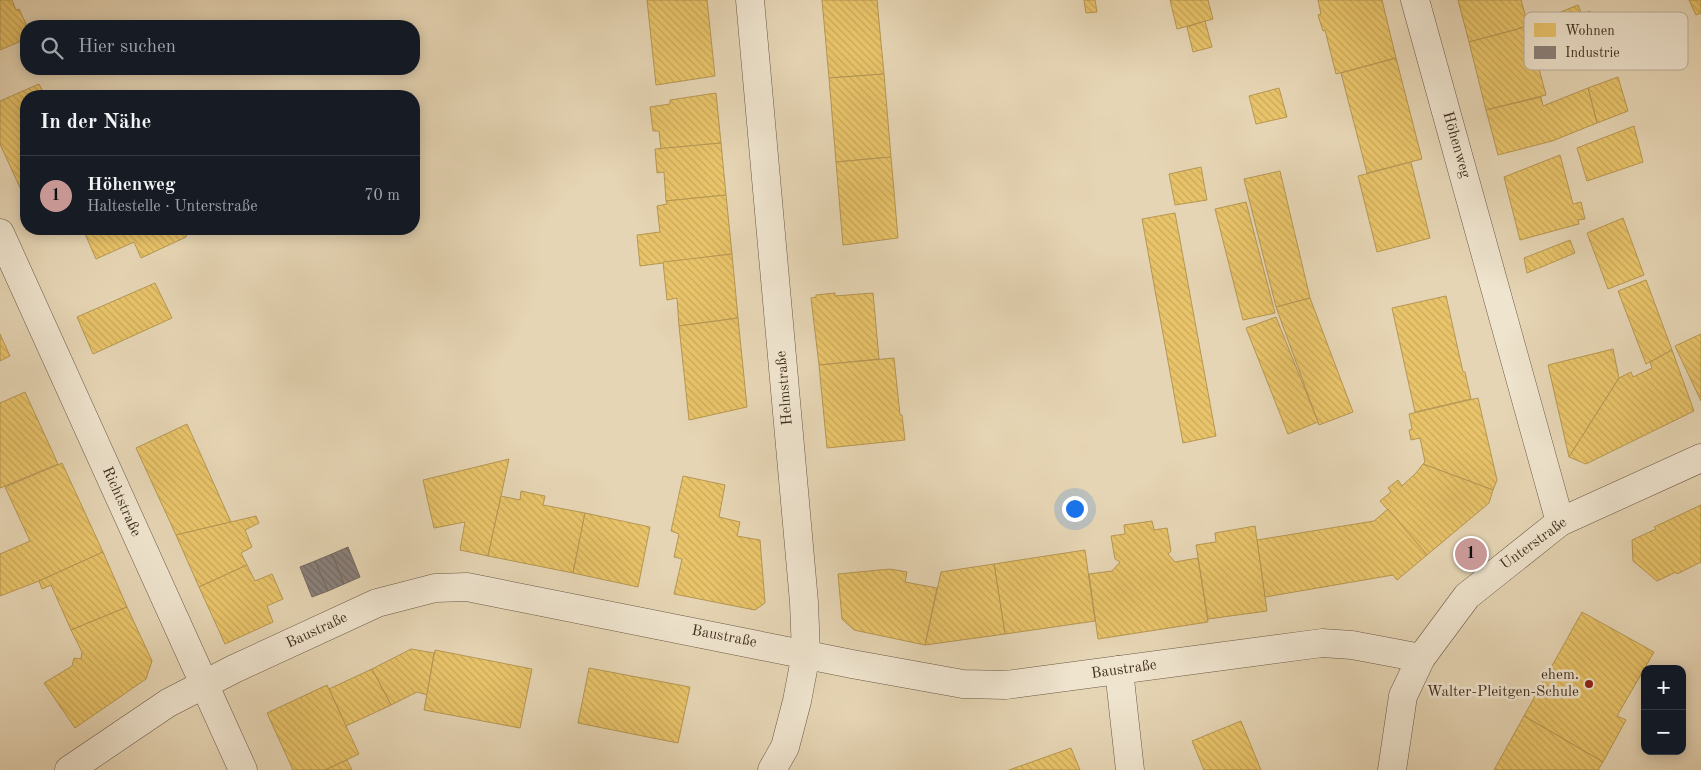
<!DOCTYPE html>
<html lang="de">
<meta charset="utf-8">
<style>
:root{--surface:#171b24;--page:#242831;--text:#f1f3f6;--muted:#9ea1a6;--line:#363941;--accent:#c59692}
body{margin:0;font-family:"Old Standard TT",serif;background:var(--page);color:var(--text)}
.controls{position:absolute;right:15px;bottom:15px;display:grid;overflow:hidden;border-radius:10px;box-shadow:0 2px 12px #0003}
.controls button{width:45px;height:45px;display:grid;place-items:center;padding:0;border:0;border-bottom:1px solid var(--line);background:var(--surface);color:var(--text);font:25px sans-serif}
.you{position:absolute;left:1074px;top:508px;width:18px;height:18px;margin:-12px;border:4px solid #fff;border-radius:50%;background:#1a73e8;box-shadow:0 0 0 8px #1a73e833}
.badge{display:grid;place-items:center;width:32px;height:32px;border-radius:50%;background:var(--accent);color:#111;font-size:16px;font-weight:700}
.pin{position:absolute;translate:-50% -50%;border:2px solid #fff;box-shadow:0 1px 5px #0006}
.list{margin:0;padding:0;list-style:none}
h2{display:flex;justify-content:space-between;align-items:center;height:65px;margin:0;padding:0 20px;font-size:21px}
h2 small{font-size:16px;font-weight:400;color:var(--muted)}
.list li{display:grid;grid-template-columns:32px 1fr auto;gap:15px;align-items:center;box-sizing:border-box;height:80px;padding:0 20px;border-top:1px solid var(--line)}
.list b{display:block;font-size:19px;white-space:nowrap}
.list p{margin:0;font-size:16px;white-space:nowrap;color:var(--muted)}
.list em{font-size:16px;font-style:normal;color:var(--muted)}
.icon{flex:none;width:28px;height:28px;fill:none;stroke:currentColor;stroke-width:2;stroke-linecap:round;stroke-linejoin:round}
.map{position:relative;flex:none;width:1701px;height:770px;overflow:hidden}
.search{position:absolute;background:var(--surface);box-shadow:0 2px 12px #0003;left:20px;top:20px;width:400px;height:55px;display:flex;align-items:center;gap:12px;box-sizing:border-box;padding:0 18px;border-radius:20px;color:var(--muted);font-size:19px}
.panel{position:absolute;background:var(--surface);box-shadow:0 2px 12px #0003;left:20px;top:90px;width:400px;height:145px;border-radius:20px}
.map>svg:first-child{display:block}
.homes{fill:url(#homes-back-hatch);stroke:#b69754}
.industry{fill:url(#industry-back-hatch);stroke:#746860}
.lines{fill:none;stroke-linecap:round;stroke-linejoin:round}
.minor-casing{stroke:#6a5844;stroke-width:29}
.minor{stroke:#efe4ce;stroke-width:28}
.poi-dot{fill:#8f2418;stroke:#efe4ce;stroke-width:2}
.labels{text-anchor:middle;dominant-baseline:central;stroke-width:5;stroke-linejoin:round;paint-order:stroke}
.street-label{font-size:15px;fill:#402f1f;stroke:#efe4ce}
.poi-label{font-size:15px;fill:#402f1f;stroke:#efe4ce;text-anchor:end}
.key{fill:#efe4ce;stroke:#baae9a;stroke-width:1}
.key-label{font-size:14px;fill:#402f1f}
</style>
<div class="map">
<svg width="1701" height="770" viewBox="0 0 1701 770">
<defs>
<pattern id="homes-back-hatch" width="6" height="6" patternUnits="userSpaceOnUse" patternTransform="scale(1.25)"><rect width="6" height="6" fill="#e9c46a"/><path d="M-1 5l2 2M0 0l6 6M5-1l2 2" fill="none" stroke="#c9a95b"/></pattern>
<pattern id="industry-back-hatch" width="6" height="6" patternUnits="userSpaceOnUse" patternTransform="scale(1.25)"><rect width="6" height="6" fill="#8a817c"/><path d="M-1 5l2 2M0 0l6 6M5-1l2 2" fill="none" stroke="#726a65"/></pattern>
</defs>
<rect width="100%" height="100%" fill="#e6d5b4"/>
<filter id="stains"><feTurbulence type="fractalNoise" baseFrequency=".004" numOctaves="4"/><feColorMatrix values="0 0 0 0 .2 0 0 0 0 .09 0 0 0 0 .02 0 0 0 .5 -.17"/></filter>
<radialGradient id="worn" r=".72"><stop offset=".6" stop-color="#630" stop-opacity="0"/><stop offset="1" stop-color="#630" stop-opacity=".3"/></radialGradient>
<g class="homes">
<polygon points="0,0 12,0 16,10 19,9 27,26 26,39 0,50"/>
<polygon points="647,0 707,0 715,76 656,85"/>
<polygon points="822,0 877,0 884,74 829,78"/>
<polygon points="1084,0 1095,0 1097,12 1086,13"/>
<polygon points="1170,0 1208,0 1213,19 1177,29"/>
<polygon points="1318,0 1382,0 1396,58 1336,74 1325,30 1323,31 1318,15 1321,14"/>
<polygon points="1458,0 1521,0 1528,25 1518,29 1469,42"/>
<polygon points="1689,0 1701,0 1701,13 1696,15"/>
<polygon points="1578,5 1582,14 1590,11 1595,22 1587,26 1588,28 1564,39 1543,44 1548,63 1538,65 1546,95 1486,110 1469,42 1518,29"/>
<polygon points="1205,21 1212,47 1193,52 1187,27"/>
<polygon points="1396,58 1422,159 1367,173 1341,73"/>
<polygon points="884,74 891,157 836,162 829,78"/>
<polygon points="1618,77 1628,111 1597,123 1588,88"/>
<polygon points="39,84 45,96 26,96 26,188 21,190 0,144 0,101"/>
<polygon points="1279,88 1287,117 1256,124 1249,96"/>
<polygon points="1588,88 1597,123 1552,141 1498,155 1486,110 1541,97 1543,106"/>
<polygon points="716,93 721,143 661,149 659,131 653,131 650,107 670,104 670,100"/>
<polygon points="1634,126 1643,162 1587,181 1577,148"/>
<polygon points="721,143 726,195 666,201 664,172 657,173 655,149"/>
<polygon points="1560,155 1573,204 1581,202 1585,219 1578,220 1579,224 1520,240 1504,177"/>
<polygon points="891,157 898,238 843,245 836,162"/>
<polygon points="1411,162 1430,238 1377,252 1358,176"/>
<polygon points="1201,167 1207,200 1175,205 1169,174"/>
<polygon points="1280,171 1310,298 1276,307 1244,179"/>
<polygon points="726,195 732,254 640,266 637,235 660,232 657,206 667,204 666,201"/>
<polygon points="1246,202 1275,313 1243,320 1215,209"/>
<polygon points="1175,213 1216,436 1183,443 1142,219"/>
<polygon points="1623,218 1644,275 1608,289 1587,233"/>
<polygon points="83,229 187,229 188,231 186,237 141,258 134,242 96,259"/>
<polygon points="1570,240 1575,253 1527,273 1524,258"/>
<polygon points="732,254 738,318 679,326 677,298 667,300 663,262"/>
<polygon points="1646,280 1672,350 1646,364 1618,291"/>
<polygon points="155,283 172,318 93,354 77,317"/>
<polygon points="835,293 835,296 873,293 879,359 819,365 811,298 816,297 816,295"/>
<polygon points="1446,296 1463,372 1465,372 1471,399 1415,412 1392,308"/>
<polygon points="1310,298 1353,412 1319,425 1276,307"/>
<polygon points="1276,317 1318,422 1288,434 1246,328"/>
<polygon points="738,318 747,407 689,420 679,326"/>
<polygon points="0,334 10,356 0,361"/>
<polygon points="1701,334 1701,401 1675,346"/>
<polygon points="1613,349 1619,378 1569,457 1548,365"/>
<polygon points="1672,350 1694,411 1586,464 1569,457 1619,378 1631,372 1633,377 1652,368 1650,362"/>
<polygon points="894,358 900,415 902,415 905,440 827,448 819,365"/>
<polygon points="25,392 58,464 0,488 0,403"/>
<polygon points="1478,398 1497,480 1493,490 1423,464 1425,462 1420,438 1411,440 1409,430 1412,429 1409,414"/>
<polygon points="187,424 231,522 176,535 136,448"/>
<polygon points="509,459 488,556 460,550 465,522 434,528 423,480"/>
<polygon points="62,463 103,552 39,581 0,596 0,554 30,541 5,487"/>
<polygon points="1423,464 1493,490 1489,503 1427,555 1380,501 1391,492 1388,488 1398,480 1402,486 1416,473"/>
<polygon points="683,476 725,485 719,517 740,522 737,536 760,540 765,603 755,610 674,594 682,559 674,557 679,534 671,531"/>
<polygon points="521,491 545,496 543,505 585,513 573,573 488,556 501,496 520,500"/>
<polygon points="1701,505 1701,562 1677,574 1676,572 1657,581 1633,561 1632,540 1656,529 1654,527"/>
<polygon points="1388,509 1427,555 1397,580 1393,575 1265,597 1257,540 1374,521"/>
<polygon points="585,513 650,527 638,587 573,573"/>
<polygon points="256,516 259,523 245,530 252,547 241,553 247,565 199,587 176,535"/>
<polygon points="1152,521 1154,530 1167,528 1171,551 1168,554 1175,562 1198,558 1208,622 1098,639 1089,574 1112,571 1120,562 1115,559 1111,536 1125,534 1124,525"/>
<polygon points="1255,526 1267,611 1208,619 1196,545 1216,542 1215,533"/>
<polygon points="1085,550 1095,621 1005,634 994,564"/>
<polygon points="103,552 127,607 71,630 51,585 42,589 39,581"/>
<polygon points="994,564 1005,634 925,645 941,572"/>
<polygon points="247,565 255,581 272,574 283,599 267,606 273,622 225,644 199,587"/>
<polygon points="890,569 907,572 905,582 937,588 925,645 854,630 842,619 838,574"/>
<polygon points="127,607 152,661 146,679 75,728 44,683 72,666 74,658 81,659 82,652 71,630"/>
<polygon points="1582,612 1654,652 1617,716 1626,720 1603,762 1524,716"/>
<polygon points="411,649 434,653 427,695 417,692 391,705 372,669"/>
<polygon points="435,650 532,669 520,728 424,710"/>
<polygon points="589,668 690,687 678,743 578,723"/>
<polygon points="372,669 391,705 346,726 329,689"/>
<polygon points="327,685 359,754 325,770 293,770 267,713"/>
<polygon points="1524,716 1603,762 1598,770 1494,770"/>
<polygon points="1241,721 1261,770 1204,770 1192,741"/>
<polygon points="1071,748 1080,770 1009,770"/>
<polygon points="347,760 352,770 325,770"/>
</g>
<g class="industry">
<polygon points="348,547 360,577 344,584 332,554"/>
<polygon points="332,554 344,584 328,591 315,561"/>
<polygon points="315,561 328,591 312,597 300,567"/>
</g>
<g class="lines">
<g class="minor-casing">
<g id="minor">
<polyline points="750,0 804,602 806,654 797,701 785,747 772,770"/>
<polyline points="1415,0 1560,522"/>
<polyline points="0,233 243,770"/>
<polyline points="1119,670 1130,770"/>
<polyline points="69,770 168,703 234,669 377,603 435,588 467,587 852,664 963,684 1006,685 1322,643 1352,645 1421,658"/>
<polyline points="1392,770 1403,696 1421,658 1467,596 1560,522 1701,458"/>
</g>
</g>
<use href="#minor" class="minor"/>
</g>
<circle class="poi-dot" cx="1589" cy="684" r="5"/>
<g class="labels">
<g class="street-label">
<text transform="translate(1456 145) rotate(74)">Höhenweg</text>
<text transform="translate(785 388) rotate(-95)">Helmstraße</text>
<text transform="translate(121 502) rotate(66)">Richtstraße</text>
<text transform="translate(1534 544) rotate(-36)">Unterstraße</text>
<text transform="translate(317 631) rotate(-25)">Baustraße</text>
<text transform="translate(724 637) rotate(11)">Baustraße</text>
<text transform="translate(1124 670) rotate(-8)">Baustraße</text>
</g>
<g class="poi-label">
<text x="1579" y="675">ehem.<tspan x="1579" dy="17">Walter-Pleitgen-Schule</tspan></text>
</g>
</g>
<rect x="1524" y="12" width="164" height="58" rx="8" class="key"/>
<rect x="1534" y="23" width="22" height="14" fill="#e9c46a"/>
<rect x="1534" y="46" width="22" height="13" fill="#8a817c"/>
<g class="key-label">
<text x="1565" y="35">Wohnen</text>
<text x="1565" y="57">Industrie</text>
</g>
<rect width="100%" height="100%" filter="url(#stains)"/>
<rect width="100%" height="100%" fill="url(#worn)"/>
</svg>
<div class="controls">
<button>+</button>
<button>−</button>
</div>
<div class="you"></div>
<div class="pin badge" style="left:1471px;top:554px">1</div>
<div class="search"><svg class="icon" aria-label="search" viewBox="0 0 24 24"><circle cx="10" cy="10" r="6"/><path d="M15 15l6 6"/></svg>Hier suchen</div>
<section class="panel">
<h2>In der Nähe<small></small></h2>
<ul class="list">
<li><span class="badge">1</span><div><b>Höhenweg</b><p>Haltestelle · Unterstraße</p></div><em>70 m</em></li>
</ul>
</section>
</div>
